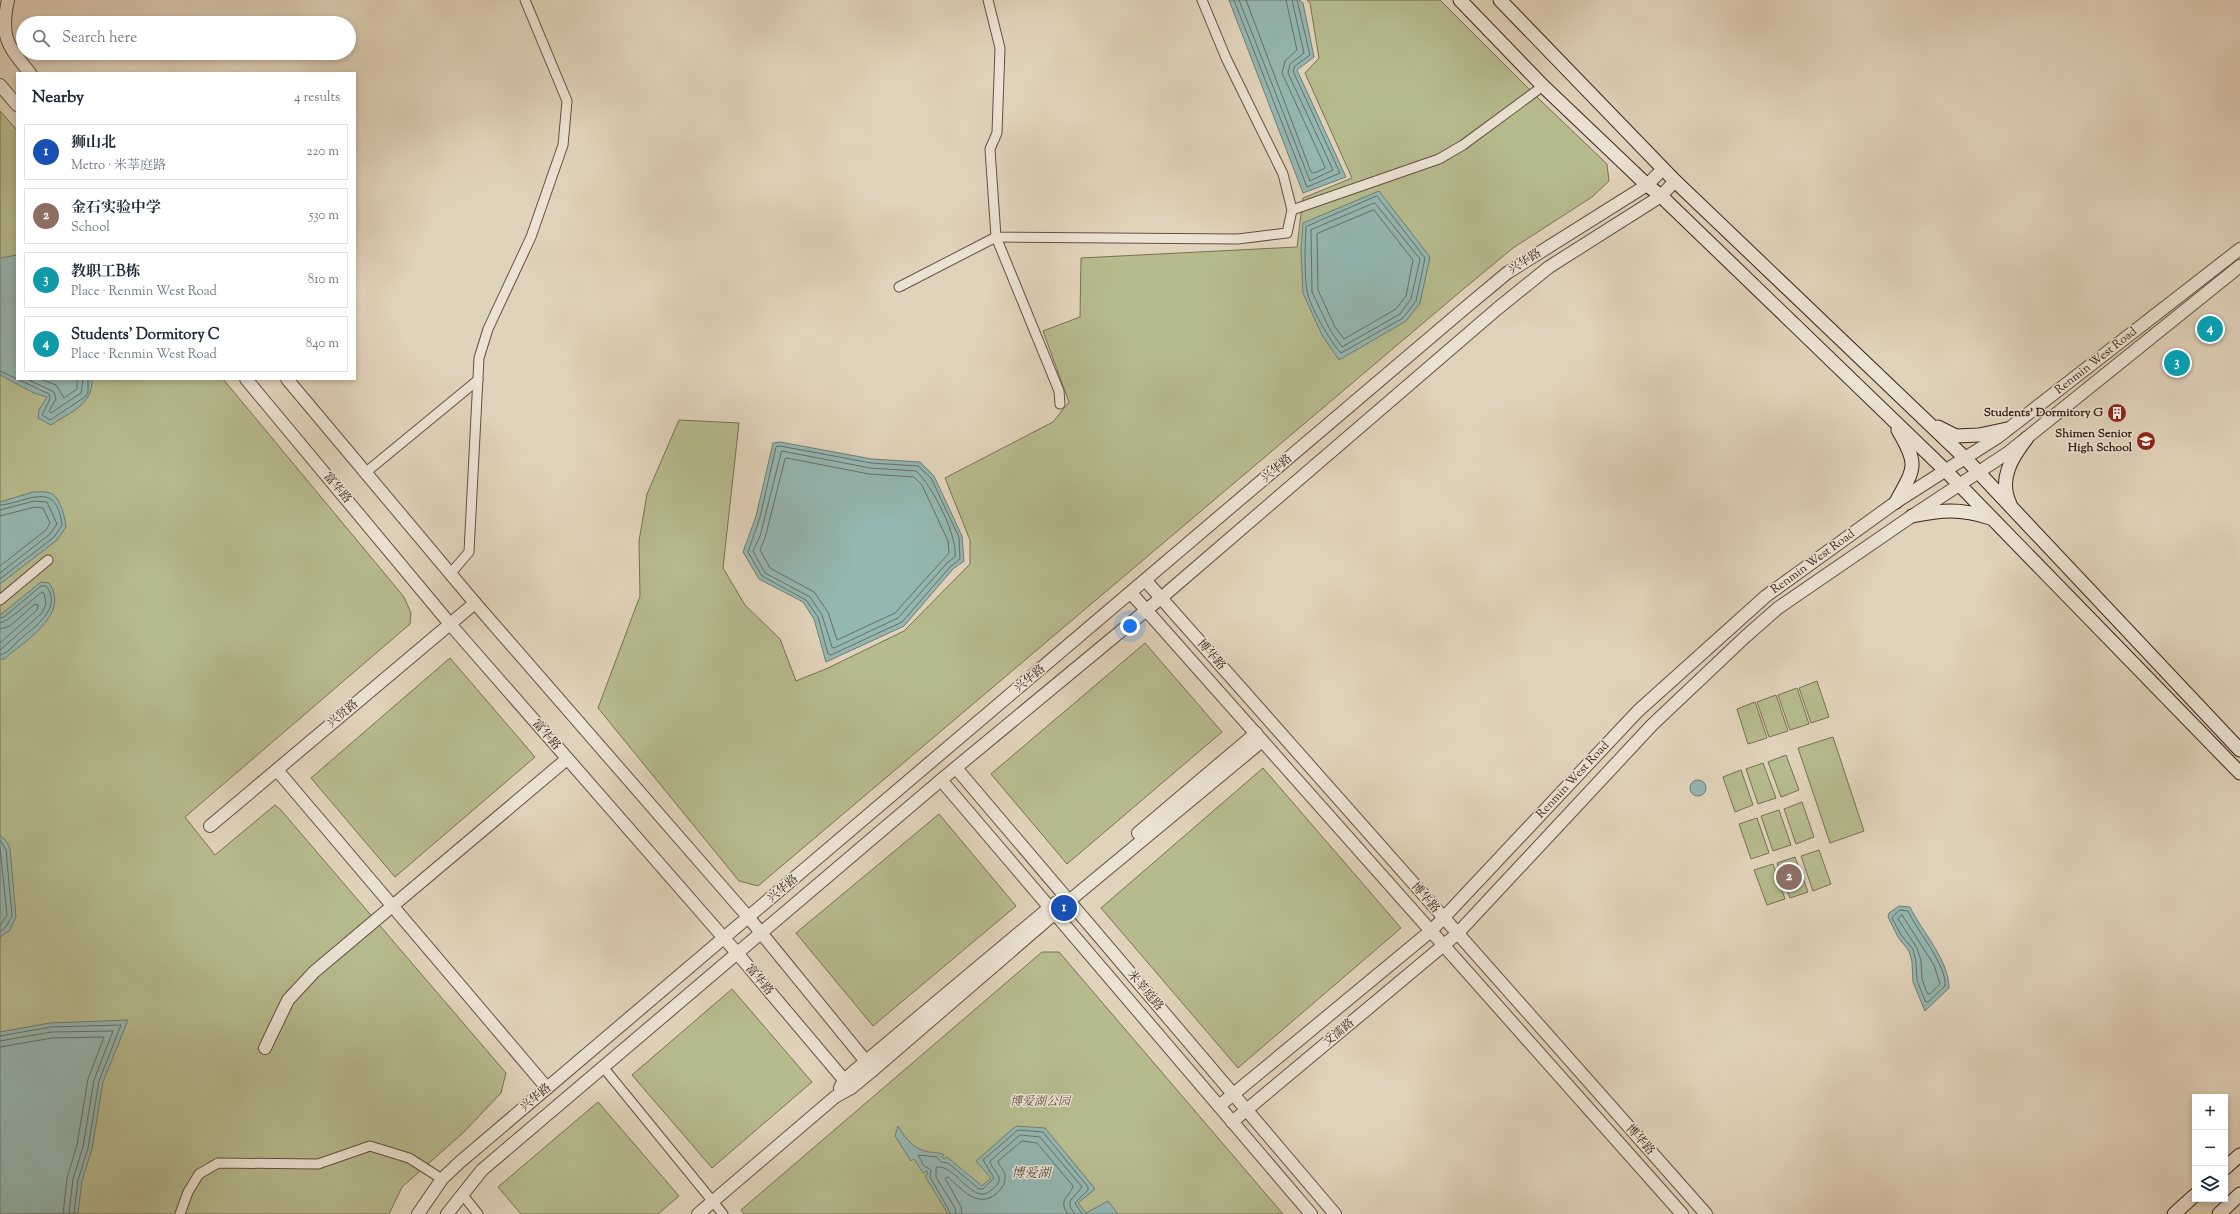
<!DOCTYPE html>
<meta charset="utf-8">
<style>
:root{--surface:#fff;--page:#f6f6f7;--text:#1f2937;--muted:#747a83;--line:#e0e1e3;--accent:#7c3aed}
body{margin:0;font-family:"Sorts Mill Goudy","Noto Serif SC",serif;background:var(--page);color:var(--text)}
.controls{position:absolute;right:12px;bottom:12px;display:grid;overflow:hidden;border-radius:0px;box-shadow:0 2px 6px #0003}
.controls button{width:36px;height:36px;display:grid;place-items:center;padding:0;border:0;border-bottom:1px solid var(--line);background:var(--surface);color:var(--text);font:20px sans-serif}
.you{position:absolute;left:1130px;top:626px;width:14px;height:14px;margin:-10px;border:3px solid #fff;border-radius:50%;background:#1a73e8;box-shadow:0 0 0 6px #1a73e833}
.badge{display:grid;place-items:center;width:26px;height:26px;border-radius:50%;background:var(--accent);color:#fff;font-size:13px;font-weight:700}
.pin{position:absolute;translate:-50% -50%;border:2px solid #fff;box-shadow:0 1px 4px #0006}
.list{margin:0;padding:0;list-style:none}
h2{display:flex;justify-content:space-between;align-items:center;height:52px;margin:0;padding:0 16px;font-size:17px}
h2 small{font-size:13px;font-weight:400;color:var(--muted)}
.list li{display:grid;grid-template-columns:26px 1fr auto;gap:12px;align-items:center;box-sizing:border-box;height:56px;margin:0 8px 8px;padding:0 8px;border:1px solid var(--line);border-radius:0px}
.list b{display:block;font-size:15px;white-space:nowrap}
.list p{margin:0;font-size:13px;white-space:nowrap;color:var(--muted)}
.list em{font-size:13px;font-style:normal;color:var(--muted)}
.icon{flex:none;width:22px;height:22px;fill:none;stroke:currentColor;stroke-width:2;stroke-linecap:round;stroke-linejoin:round}
.map{position:relative;flex:none;width:2240px;height:1214px;overflow:hidden}
.search{position:absolute;background:var(--surface);box-shadow:0 2px 6px #0003;left:16px;top:16px;width:340px;height:44px;display:flex;align-items:center;gap:10px;box-sizing:border-box;padding:0 14px;border-radius:22px;color:var(--muted);font-size:15px}
.panel{position:absolute;background:var(--surface);box-shadow:0 2px 6px #0003;left:16px;top:72px;width:340px;height:308px;border-radius:0px}
.map>svg:first-child{display:block}
.green{fill:#b6bb8e;stroke:#787053}
.water{fill:#94b7b1;stroke:#707c74}
.lines{fill:none;stroke-linecap:round;stroke-linejoin:round}
.shore{stroke:#686e64;stroke-width:1}
.minor-casing{stroke:#645041;stroke-width:11}
.tertiary-casing{stroke:#645041;stroke-width:14}
.secondary-casing{stroke:#3b2418;stroke-width:15}
.minor{stroke:#ece2d3;stroke-width:9}
.tertiary{stroke:#ece2d3;stroke-width:12}
.secondary{stroke:#ece2d3;stroke-width:13}
.labels{text-anchor:middle;dominant-baseline:central;stroke-width:3;stroke-linejoin:round;paint-order:stroke}
.street-label{font-size:12px;fill:#3b2418;stroke:#ece2d3}
.poi-label{font-size:12px;font-weight:bold;fill:#3b2418;stroke:#ece2d3;text-anchor:end}
.park-label{font-size:12px;font-style:italic;fill:#5a4a36;stroke:#ece2d3}
.water-label{font-size:13px;font-style:italic;fill:#51493e;stroke:#ece2d3}
</style>
<div class="map">
<svg width="2240" height="1214" viewBox="0 0 2240 1214">
<rect width="100%" height="100%" fill="#e1d3bb"/>
<filter id="stains"><feTurbulence type="fractalNoise" baseFrequency=".005" numOctaves="4"/><feColorMatrix values="0 0 0 0 .2 0 0 0 0 .09 0 0 0 0 .02 0 0 0 .5 -.17"/></filter>
<radialGradient id="worn" r=".72"><stop offset=".6" stop-color="#630" stop-opacity="0"/><stop offset="1" stop-color="#630" stop-opacity=".3"/></radialGradient>
<g class="green">
<polygon points="1307,0 1440,0 1540,100 1607,164 1609,181 1592,197 1513,248 1461,291 758,886 739,881 598,708 640,596 639,541 647,494 679,420 739,423 723,568 745,605 780,639 796,681 828,668 904,631 970,564 970,540 945,478 1053,422 1069,402 1043,331 1080,317 1081,258 1297,247 1303,198 1352,178 1305,73 1319,58 1310,3"/>
<polygon points="0,111 17,130 17,379 223,379 404,597 411,613 410,624 185,817 215,855 275,805 280,809 506,1073 501,1093 464,1132 402,1187 389,1214 0,1214"/>
<polygon points="1145,643 1222,732 1067,864 991,774"/>
<polygon points="450,658 535,757 395,877 311,778"/>
<polygon points="1817,681 1829,717 1811,723 1799,688"/>
<polygon points="1797,688 1809,724 1790,730 1778,695"/>
<polygon points="1776,695 1788,731 1769,737 1757,702"/>
<polygon points="1755,702 1767,738 1748,744 1737,709"/>
<polygon points="1833,737 1864,831 1830,843 1798,748"/>
<polygon points="1786,755 1799,790 1781,797 1768,762"/>
<polygon points="1763,763 1776,798 1758,804 1746,769"/>
<polygon points="1263,768 1401,928 1238,1068 1101,908"/>
<polygon points="1741,770 1753,805 1735,812 1723,777"/>
<polygon points="1802,802 1814,837 1796,844 1784,809"/>
<polygon points="1779,810 1791,845 1773,851 1761,816"/>
<polygon points="939,814 1016,906 873,1026 796,933"/>
<polygon points="1757,818 1769,853 1751,859 1739,824"/>
<polygon points="1819,850 1831,884 1813,891 1801,856"/>
<polygon points="1795,857 1808,892 1790,898 1777,863"/>
<polygon points="1773,864 1785,899 1767,905 1754,870"/>
<polygon points="1042,952 1059,952 1283,1214 744,1214 741,1210"/>
<polygon points="732,989 812,1082 712,1168 632,1075"/>
<polygon points="598,1102 679,1196 658,1214 521,1214 498,1187"/>
</g>
<g class="water">
<polygon points="1229,0 1299,0 1303,3 1314,57 1297,70 1346,177 1303,193"/>
<polygon points="1379,191 1430,257 1420,303 1406,321 1339,360 1322,335 1303,293 1301,250 1303,223"/>
<path d="M17,255V379H92C93,405 70,412 51,425L38,418L39,410L47,397L34,393L0,375V258Z"/>
<polygon points="780,442 872,459 920,462 934,476 962,536 964,561 953,569 904,626 826,662 814,619 803,602 759,579 743,552 756,516 773,443"/>
<path d="M33,492C38,492 45,491 50,493C60,496 65,517 66,527L57,540L0,584V502Z"/>
<path d="M41,582L49,583C71,614 25,641 4,659H0V615Z"/>
<circle cx="1698" cy="788" r="8"/>
<polygon points="0,835 7,842 10,849 16,917 10,930 0,937"/>
<path d="M1899,906L1910,907C1922,932 1949,960 1949,988L1925,1011L1913,982L1912,962L1909,951L1898,937L1888,917L1889,913Z"/>
<polygon points="128,1020 103,1082 92,1149 82,1181 78,1213 0,1214 0,1032 50,1023"/>
<path d="M898,1126C906,1139 913,1149 929,1152C934,1153 939,1152 944,1155L942,1157L944,1159L947,1157L982,1186L991,1178L976,1161L1016,1126L1045,1128L1095,1189L1078,1203L1086,1213L1108,1201L1118,1214H948L925,1176L928,1173L927,1171L923,1173L914,1159L911,1161L895,1136Z"/>
</g>
<g class="lines">
<g class="shore">
<polyline points="1234,0 1307,187 1340,173 1293,71 1295,66 1310,55 1297,0"/>
<polyline points="1239,0 1310,181 1333,170 1288,73 1290,64 1304,53 1292,0"/>
<polyline points="1246,0 1311,172 1314,173 1324,169 1325,167 1282,73 1285,61 1297,50 1286,0"/>
<path d="M1377,196L1425,258L1416,301L1403,318L1341,353C1331,343 1309,305 1307,291C1304,271 1305,247 1306,227Z"/>
<polygon points="1375,203 1420,259 1411,299 1400,314 1342,347 1330,330 1312,292 1311,230"/>
<polygon points="1374,210 1413,260 1406,296 1396,309 1344,339 1335,327 1318,290 1317,234"/>
<polyline points="0,371 49,394 50,399 42,415 50,420 85,397 88,392 88,379"/>
<polyline points="27,379 54,392 56,399 49,411 51,413 81,393 83,379"/>
<polyline points="40,379 56,385 64,398 77,389 77,379"/>
<polygon points="780,446 871,463 918,466 931,478 959,537 960,559 950,567 902,622 831,655 828,654 818,617 806,600 762,576 748,552 760,517 776,447"/>
<path d="M782,451L870,468L916,471C932,485 958,536 955,557L947,563L898,618L834,648L832,647L822,615L810,597L765,573L753,551L760,536Z"/>
<polygon points="787,458 869,474 914,477 922,485 948,541 949,553 895,613 837,640 828,612 814,592 770,568 760,550 765,538 785,459"/>
<path d="M0,505C28,503 56,478 62,525L54,537L0,579"/>
<polyline points="0,510 34,501 47,502 57,524 50,534 0,573"/>
<polyline points="0,516 35,507 43,508 50,523 46,530 0,566"/>
<path d="M0,618L4,617L41,586H46C64,608 33,628 19,640C14,645 7,654 0,655"/>
<path d="M0,623C8,622 34,598 42,592L44,593L46,604L42,613L0,650"/>
<polyline points="0,629 10,626 35,604 38,605 37,610 0,643"/>
<polyline points="0,840 6,850 12,916 6,927 0,932"/>
<polyline points="0,847 7,915 0,926"/>
<path d="M1900,910L1908,911C1917,931 1947,965 1945,986L1928,1002L1925,1001L1917,980L1916,962L1913,949L1901,935L1892,918Z"/>
<polygon points="1902,915 1934,965 1940,984 1930,994 1927,993 1922,979 1921,961 1917,948 1898,919"/>
<polyline points="0,1036 51,1027 121,1025 99,1081 88,1148 78,1180 74,1214"/>
<polyline points="0,1041 51,1032 113,1031 94,1080 83,1147 73,1179 69,1214"/>
<polyline points="0,1047 52,1038 104,1037 88,1079 77,1145 67,1178 63,1214"/>
<polyline points="951,1214 930,1177 931,1170 924,1166 918,1155 937,1157 941,1162 948,1163 979,1189 983,1189 994,1178 983,1160 1018,1130 1043,1132 1088,1187 1088,1190 1075,1203 1082,1214"/>
<path d="M956,1214L955,1208L936,1177V1167C955,1165 968,1197 985,1194C1012,1178 993,1175 990,1161L1020,1135L1040,1137L1082,1187L1070,1201V1207L1075,1214"/>
<path d="M962,1214L961,1207L945,1178L948,1177C962,1189 977,1209 996,1194C1001,1189 1005,1185 1005,1178C1006,1171 999,1167 998,1161L1022,1141L1037,1143L1073,1186C1070,1197 1057,1199 1068,1214"/>
</g>
<g class="minor-casing">
<g id="minor">
<polyline points="988,0 1000,48 997,133 990,149 996,237 1238,239 1287,233 1292,210 1283,174 1226,58 1202,0"/>
<polyline points="1292,210 1439,159 1463,145 1543,86"/>
<polyline points="899,287 996,237 1059,391 1060,404"/>
<polyline points="365,473 478,380"/>
<polyline points="450,574 469,552 479,358 488,329 531,237 563,145 567,101 525,0"/>
<polyline points="0,600 48,560"/>
<polyline points="603,1067 723,1214"/>
<polyline points="462,1194 478,1214"/>
<polyline points="180,1214 188,1192 199,1174 218,1163 318,1164 370,1146 409,1158 442,1179"/>
</g>
</g>
<g class="tertiary-casing">
<g id="tertiary">
<path d="M8,0C0,37 7,45 30,73"/>
<polyline points="0,85 17,105"/>
<polyline points="246,379 450,624 737,953 851,1088"/>
<polyline points="287,379 475,603 749,918 873,1070"/>
<polyline points="1146,581 1706,1214"/>
<polyline points="1131,593 1682,1214"/>
<polyline points="956,768 1335,1214"/>
<polyline points="277,770 547,1088"/>
<polyline points="941,780 1311,1214"/>
<polyline points="210,826 475,603"/>
<polyline points="1138,833 1256,733"/>
<polyline points="265,1048 288,1000 314,972 567,759"/>
<polyline points="840,1088 844,1080 866,1061 1055,903"/>
<polyline points="1219,1106 1432,930 1638,711 1766,596 1896,502 1998,437 2240,249"/>
<polyline points="1232,1122 1457,934 1652,725 1745,637 1778,608 1912,516 2009,452 2240,266"/>
<polyline points="418,1214 442,1179 460,1162 1465,308 1507,273 1647,185 1663,169"/>
<polyline points="447,1214 482,1170 941,780 1161,598 1497,309 1549,267 1661,196 1675,181"/>
<polyline points="698,1214 835,1097 851,1088 873,1070 1069,901 1262,741"/>
</g>
</g>
<g class="secondary-casing">
<g id="secondary">
<polyline points="1460,0 1543,86 1647,185 1661,196 1946,471 2240,773"/>
<polyline points="1500,0 1675,181 1965,458 2240,750"/>
<polyline points="1938,427 1956,436 1979,435 2007,429"/>
<path d="M1896,502C1915,467 1919,466 1898,430"/>
<path d="M2010,504C1998,479 2012,457 2027,438"/>
<path d="M1912,516C1941,510 1961,508 1990,518"/>
<polyline points="2225,1168 2240,1155"/>
<polyline points="2174,1214 2195,1195"/>
<polyline points="2219,1214 2240,1194"/>
</g>
</g>
<use href="#minor" class="minor"/>
<use href="#tertiary" class="tertiary"/>
<use href="#secondary" class="secondary"/>
</g>
<defs>
<g id="building-disc" transform="scale(1)"><circle r="9.5" fill="#8f2418" stroke="#ece2d3"/><path d="M-4-6H4V6H1V3H-1V6H-4ZM-2.5-4.3h1.7v1.8h-1.7ZM.8-4.3h1.7v1.8H.8ZM-2.5-1h1.7V.8h-1.7ZM.8-1h1.7V.8H.8Z" fill="#fff"/></g>
<g id="school-disc" transform="scale(1)"><circle r="9.5" fill="#8f2418" stroke="#ece2d3"/><path d="M0-5L7-2L0 1L-7-2ZM-4 1L0 2.5L4 1V4Q0 6-4 4Z" fill="#fff"/></g>
</defs>
<g fill-rule="evenodd">
<use href="#building-disc" x="2117" y="413"/>
<use href="#school-disc" x="2146" y="441"/>
</g>
<g class="labels">
<g class="street-label">
<text transform="translate(1525 262) rotate(-33)">兴华路</text>
<text transform="translate(2096 361) rotate(-38)">Renmin West Road</text>
<text transform="translate(1277 469) rotate(-41)">兴华路</text>
<text transform="translate(337 488) rotate(50)">富华路</text>
<text transform="translate(1813 562) rotate(-36)">Renmin West Road</text>
<text transform="translate(1211 655) rotate(49)">博华路</text>
<text transform="translate(1030 679) rotate(-40)">兴华路</text>
<text transform="translate(343 714) rotate(-40)">兴贤路</text>
<text transform="translate(546 735) rotate(49)">富华路</text>
<text transform="translate(1573 780) rotate(-47)">Renmin West Road</text>
<text transform="translate(783 889) rotate(-40)">兴华路</text>
<text transform="translate(1425 898) rotate(49)">博华路</text>
<text transform="translate(759 980) rotate(50)">富华路</text>
<text transform="translate(1145 991) rotate(50)">米莘庭路</text>
<text transform="translate(1339 1033) rotate(-40)">文濡路</text>
<text transform="translate(536 1098) rotate(-40)">兴华路</text>
<text transform="translate(1640 1140) rotate(48)">博华路</text>
</g>
<g class="poi-label">
<text x="2103" y="413">Students' Dormitory G</text>
<text x="2132" y="434">Shimen Senior<tspan x="2132" dy="14">High School</tspan></text>
</g>
<g class="park-label">
<text x="1040" y="1102">博爱湖公园</text>
</g>
<g class="water-label">
<text x="1031" y="1174">博爱湖</text>
</g>
</g>
<rect width="100%" height="100%" filter="url(#stains)"/>
<rect width="100%" height="100%" fill="url(#worn)"/>
</svg>
<div class="controls">
<button>+</button>
<button>−</button>
<button><svg class="icon" aria-label="layers" viewBox="0 0 24 24"><path d="M12 4l9 5-9 5-9-5zM3 14l9 5 9-5"/></svg></button>
</div>
<div class="you"></div>
<div class="pin badge" style="left:1064px;top:908px;background:#1a4fb4">1</div>
<div class="pin badge" style="left:1789px;top:877px;background:#8d6e63">2</div>
<div class="pin badge" style="left:2177px;top:363px;background:#0f9aa8">3</div>
<div class="pin badge" style="left:2210px;top:329px;background:#0f9aa8">4</div>
<div class="search"><svg class="icon" aria-label="search" viewBox="0 0 24 24"><circle cx="10" cy="10" r="6"/><path d="M15 15l6 6"/></svg>Search here</div>
<section class="panel">
<h2>Nearby<small>4 results</small></h2>
<ul class="list">
<li><span class="badge" style="background:#1a4fb4">1</span><div><b>狮山北</b><p>Metro · 米莘庭路</p></div><em>220 m</em></li>
<li><span class="badge" style="background:#8d6e63">2</span><div><b>金石实验中学</b><p>School</p></div><em>530 m</em></li>
<li><span class="badge" style="background:#0f9aa8">3</span><div><b>教职工B栋</b><p>Place · Renmin West Road</p></div><em>810 m</em></li>
<li><span class="badge" style="background:#0f9aa8">4</span><div><b>Students' Dormitory C</b><p>Place · Renmin West Road</p></div><em>840 m</em></li>
</ul>
</section>
</div>
